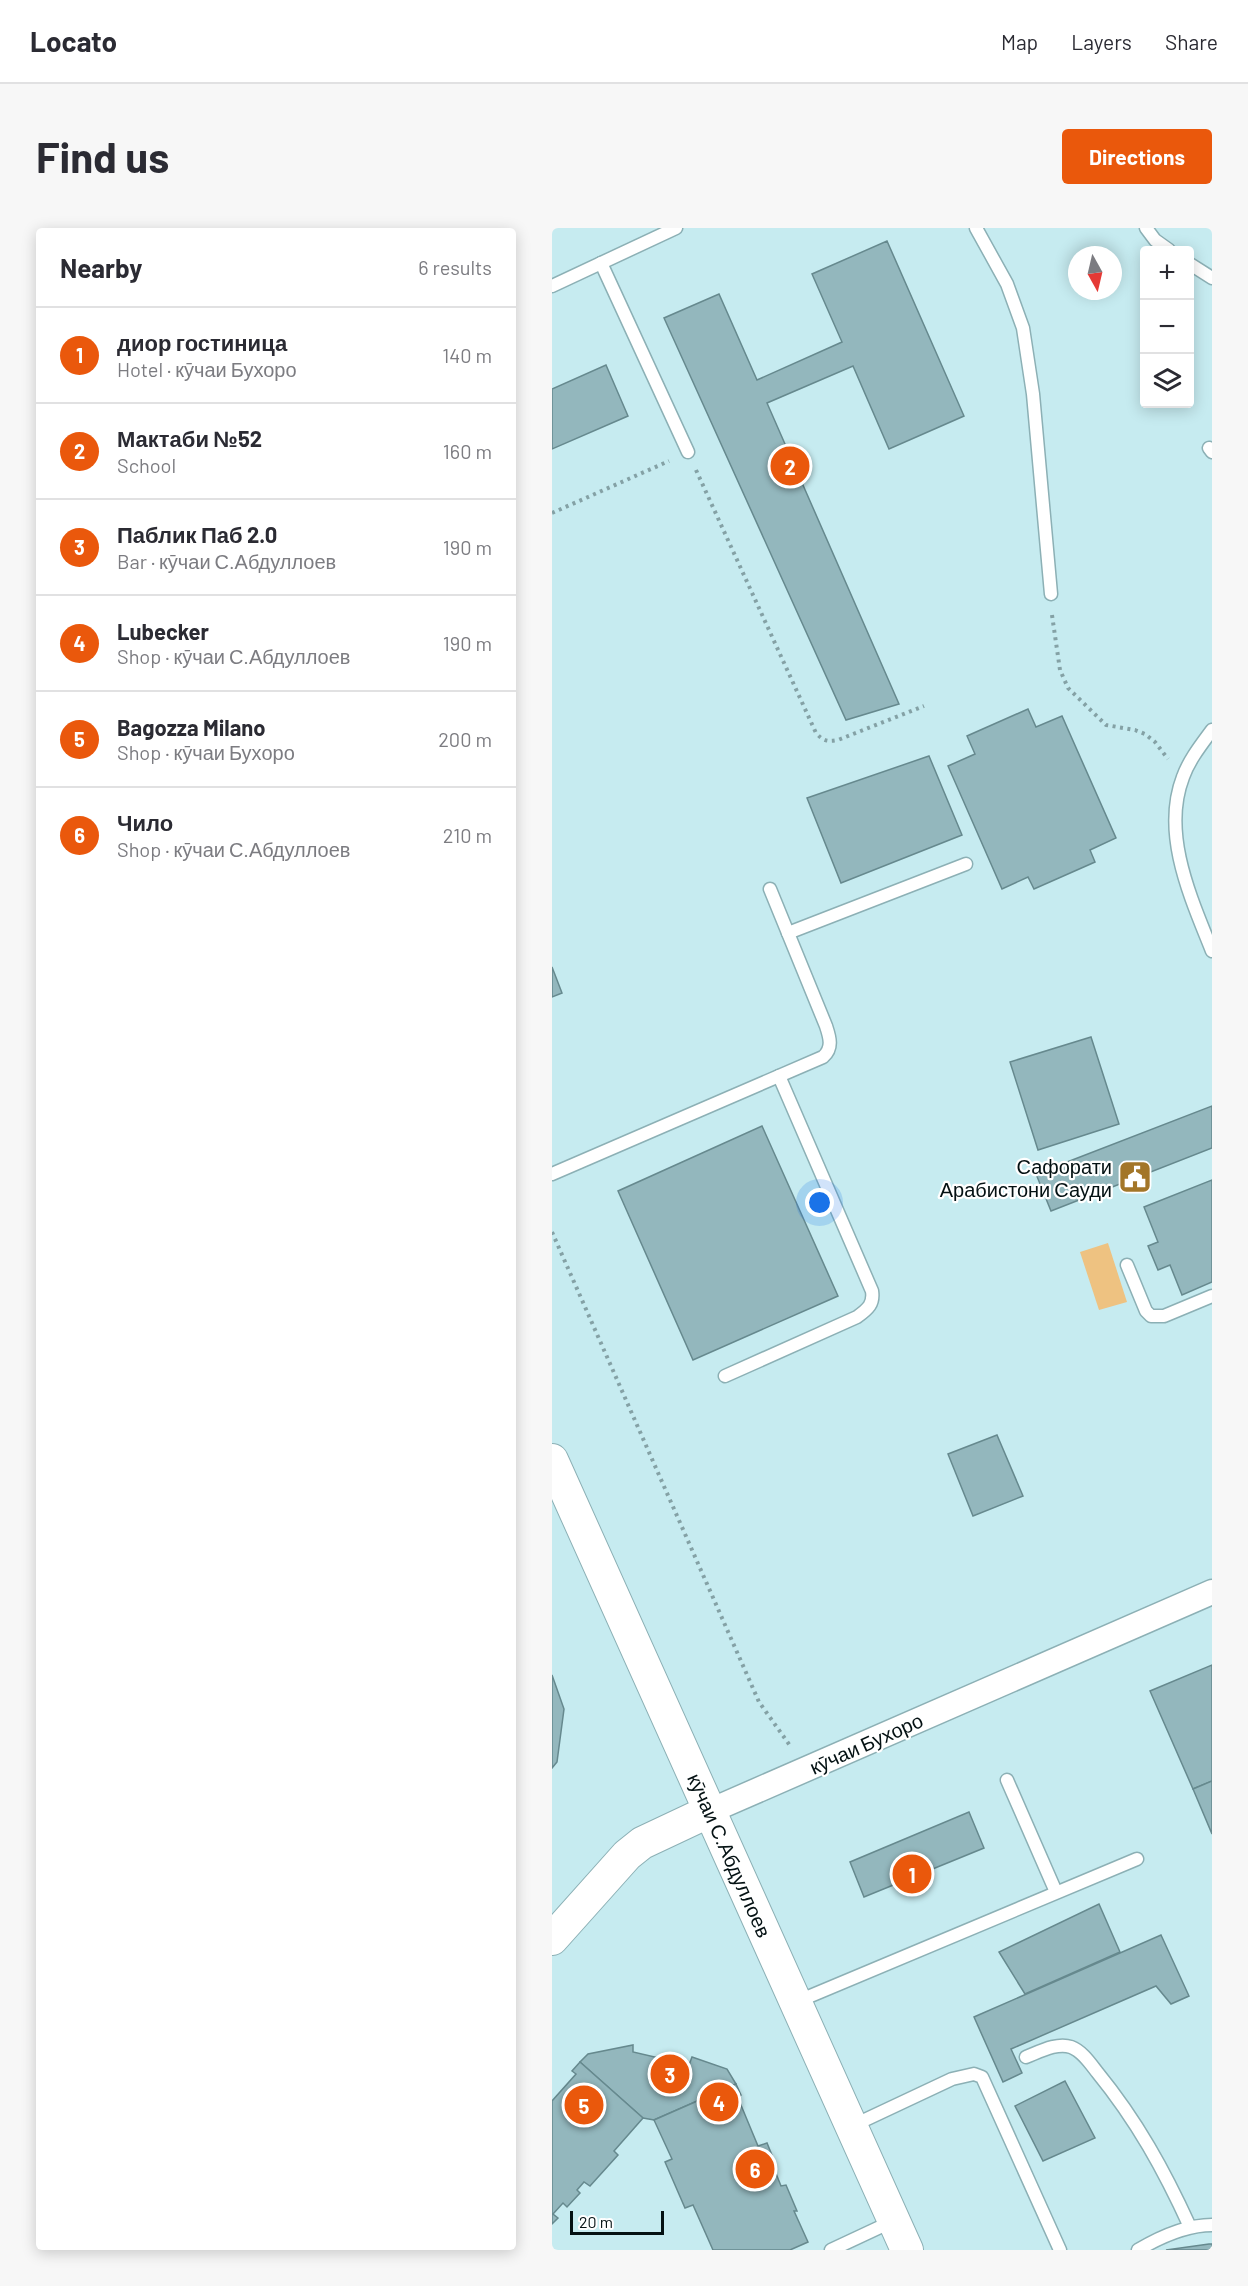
<!DOCTYPE html>
<meta charset="utf-8">
<style>
:root{--surface:#fff;--page:#f7f7f7;--text:#2b2b33;--muted:#7c7c81;--line:#e1e1e2;--accent:#ea580c}
body{margin:0;font-family:Barlow,sans-serif;background:var(--page);color:var(--text)}
.controls{position:absolute;right:18px;top:18px;display:grid;overflow:hidden;border-radius:6px;box-shadow:0 3px 15px #0003}
.controls button{width:54px;height:54px;display:grid;place-items:center;padding:0;border:0;border-bottom:2px solid var(--line);background:var(--surface);color:var(--text);font:30px sans-serif}
.compass{position:absolute;left:516px;top:18px;width:54px;height:54px;border-radius:50%;background:var(--surface);box-shadow:0 3px 15px #0003;rotate:172deg}
.scale{position:absolute;left:18px;bottom:15px;width:94px;box-sizing:border-box;padding-left:6px;border:3px solid #041113;border-top:0;font-size:16px;line-height:21px;white-space:nowrap;color:#041113;-webkit-text-stroke:4px #fff;paint-order:stroke}
.you{position:absolute;left:268px;top:975px;width:21px;height:21px;margin:-15px;border:4px solid #fff;border-radius:50%;background:#1a73e8;box-shadow:0 0 0 9px #1a73e833}
.badge{display:grid;place-items:center;width:39px;height:39px;border-radius:50%;background:var(--accent);color:#fff;font-size:20px;font-weight:700}
.pin{position:absolute;translate:-50% -50%;border:3px solid #fff;box-shadow:0 2px 6px #0006}
.list{margin:0;padding:0;list-style:none}
h2{display:flex;justify-content:space-between;align-items:center;height:78px;margin:0;padding:0 24px;font-size:26px}
h2 small{font-size:20px;font-weight:400;color:var(--muted)}
.list li{display:grid;grid-template-columns:39px 1fr auto;gap:18px;align-items:center;box-sizing:border-box;height:96px;padding:0 24px;border-top:2px solid var(--line)}
.list b{display:block;font-size:22px;white-space:nowrap}
.list p{margin:0;font-size:20px;white-space:nowrap;color:var(--muted)}
.list em{font-size:20px;font-style:normal;color:var(--muted)}
.icon{flex:none;width:33px;height:33px;fill:none;stroke:currentColor;stroke-width:2;stroke-linecap:round;stroke-linejoin:round}
.map{position:relative;flex:none;width:660px;height:2022px;overflow:hidden;border-radius:6px}
header{display:flex;align-items:center;gap:36px;box-sizing:border-box;height:84px;padding:0 30px;background:var(--surface);border-bottom:2px solid var(--line)}
header strong{font-size:28px}
nav{display:flex;gap:33px;margin-inline-start:auto;font-size:21px}
.intro{display:flex;align-items:center;justify-content:space-between;box-sizing:border-box;height:144px;padding:0 36px}
h1{margin:0;font-size:42px}
.button{padding:15px 27px;border-radius:6px;background:var(--accent);color:#fff;font-size:21px;font-weight:700}
main{display:flex;gap:36px;padding:0 36px}
aside{flex:1;background:var(--surface);border-radius:6px;box-shadow:0 3px 15px #0003}
.map>svg:first-child{display:block}
.water{fill:#eec281}
.building{fill:#93b7bd;stroke:#66898e;stroke-width:1.5}
.lines{fill:none;stroke-linecap:round;stroke-linejoin:round}
.service-casing{stroke:#8cb0b5;stroke-width:15}
.minor-casing{stroke:#8cb0b5;stroke-width:27}
.tertiary-casing{stroke:#8cb0b5;stroke-width:34}
.path{stroke:#84a1a5;stroke-width:4;stroke-dasharray:3 4.5;stroke-linecap:butt}
.service{stroke:#fff;stroke-width:12}
.minor{stroke:#fff;stroke-width:24}
.tertiary{stroke:#fff;stroke-width:32}
.labels{text-anchor:middle;dominant-baseline:central;stroke-width:4.5;stroke-linejoin:round;paint-order:stroke}
.poi-label{font-size:20px;fill:#041113;stroke:#fff;text-anchor:end}
.street-label{font-size:20px;fill:#041113;stroke:#fff}
</style>
<header>
<strong>Locato</strong>
<nav><a>Map</a><a>Layers</a><a>Share</a></nav>
</header>
<div class="intro"><h1>Find us</h1><a class="button">Directions</a></div>
<main>
<aside>
<h2>Nearby<small>6 results</small></h2>
<ul class="list">
<li><span class="badge">1</span><div><b>диор гостиница</b><p>Hotel · кӯчаи Бухоро</p></div><em>140 m</em></li>
<li><span class="badge">2</span><div><b>Мактаби №52</b><p>School</p></div><em>160 m</em></li>
<li><span class="badge">3</span><div><b>Паблик Паб 2.0</b><p>Bar · кӯчаи С.Абдуллоев</p></div><em>190 m</em></li>
<li><span class="badge">4</span><div><b>Lubecker</b><p>Shop · кӯчаи С.Абдуллоев</p></div><em>190 m</em></li>
<li><span class="badge">5</span><div><b>Bagozza Milano</b><p>Shop · кӯчаи Бухоро</p></div><em>200 m</em></li>
<li><span class="badge">6</span><div><b>Чило</b><p>Shop · кӯчаи С.Абдуллоев</p></div><em>210 m</em></li>
</ul>
</aside>
<div class="map">
<svg width="660" height="2022" viewBox="0 0 660 2022">
<rect width="100%" height="100%" fill="#c6ebf0"/>
<polygon class="water" points="556,1015 575,1074 547,1082 528,1024"/>
<g class="building">
<polygon points="335,13 412,188 337,221 301,138 215,175 347,476 294,492 112,90 167,66 205,152 290,114 260,46"/>
<polygon points="54,137 76,188 0,221 0,161"/>
<polygon points="476,481 484,499 510,488 564,610 538,622 543,634 482,661 476,649 450,661 396,538 423,526 415,508"/>
<polygon points="377,528 410,607 289,655 255,570"/>
<polygon points="0,739 10,765 0,769"/>
<polygon points="539,809 567,896 486,922 458,834"/>
<polygon points="660,878 660,920 499,983 484,946"/>
<polygon points="210,898 286,1068 141,1132 66,963"/>
<polygon points="660,952 660,1054 630,1067 618,1037 606,1042 596,1018 606,1014 592,979"/>
<polygon points="445,1207 471,1268 421,1288 396,1226"/>
<polygon points="660,1437 660,1553 641,1561 598,1463"/>
<polygon points="0,1447 12,1481 5,1534 0,1540"/>
<polygon points="660,1553 660,1606 641,1561"/>
<polygon points="417,1584 432,1620 312,1669 298,1634"/>
<polygon points="547,1676 568,1724 473,1766 447,1724"/>
<polygon points="609,1707 637,1768 619,1776 604,1758 459,1821 470,1845 451,1854 422,1789"/>
<polygon points="81,1817 81,1824 137,1837 140,1829 175,1841 184,1856 102,1892 91,1890 28,1834 36,1826"/>
<polygon points="28,1834 91,1890 62,1923 66,1927 38,1958 32,1954 25,1962 28,1965 15,1979 11,1975 1,1986 6,1990 0,1996 0,1873 24,1846 20,1843"/>
<polygon points="513,1853 543,1910 491,1933 463,1878"/>
<polygon points="184,1856 189,1867 186,1870 206,1918 215,1915 224,1937 221,1938 229,1958 234,1957 245,1983 242,1983 256,2014 238,2022 161,2022 141,1977 133,1980 113,1934 120,1931 102,1892"/>
<polygon points="657,2016 660,2016 660,2022 614,2022"/>
</g>
<g class="lines">
<g class="service-casing">
<g id="service">
<polyline points="424,0 455,56 471,100 481,166 499,366"/>
<polyline points="594,0 603,12 617,22"/>
<polyline points="49,35 136,224"/>
<polyline points="638,36 660,50"/>
<polyline points="0,58 124,0"/>
<polyline points="657,220 660,224"/>
<path d="M660,502C649,517 637,532 631,549C609,606 639,670 660,723"/>
<polyline points="236,705 414,636"/>
<path d="M0,946L271,829C281,820 278,810 274,798L218,661"/>
<polyline points="575,1037 594,1083 599,1088 612,1088 660,1068"/>
<path d="M173,1148L305,1089C316,1081 322,1076 320,1063L227,848"/>
<polyline points="455,1552 504,1664"/>
<polyline points="244,1774 585,1631"/>
<path d="M474,1829C487,1824 505,1814 519,1819C530,1823 538,1835 545,1844C585,1893 612,1942 638,1999"/>
<polyline points="300,1898 400,1851 422,1846 430,1849 508,2022"/>
<polyline points="279,2022 341,1993"/>
<path d="M586,2022C608,2009 634,1997 660,1997"/>
</g>
</g>
<g class="minor-casing">
<polyline id="minor" points="158,1583 660,1364"/>
</g>
<g class="tertiary-casing">
<g id="tertiary">
<polyline points="0,1232 355,2022"/>
<polyline points="0,1711 75,1627 90,1615 158,1583"/>
</g>
</g>
<g class="path">
<path d="M144,242L264,505C271,513 276,514 286,512L372,478"/>
<polyline points="0,285 117,233"/>
<polyline points="500,387 508,442 516,460 554,497 583,502 593,506 603,514 616,531"/>
<polyline points="0,1004 207,1474 239,1519"/>
</g>
<use href="#service" class="service"/>
<use href="#minor" class="minor"/>
<use href="#tertiary" class="tertiary"/>
</g>
<defs>
<g id="civic-square" transform="scale(1.725)"><rect x="-9" y="-9" width="18" height="18" rx="4" fill="#a37628" stroke="#fff"/><path d="M-.6-6.5H3V-4.5H.6V-3L4-1V1h2V6H-6V1h2V-1L-.6-3ZM-1.2 2.5V6h2.4V2.5Z" fill="#fff"/></g>
</defs>
<g fill-rule="evenodd">
<use href="#civic-square" x="583" y="949"/>
</g>
<g class="labels">
<g class="poi-label">
<text x="560" y="938">Сафорати<tspan x="560" dy="23">Арабистони Сауди</tspan></text>
</g>
<g class="street-label">
<text transform="translate(314 1515) rotate(-24)">кӯчаи Бухоро</text>
<text transform="translate(178 1627) rotate(66)">кӯчаи С.Абдуллоев</text>
</g>
</g>
</svg>
<div class="controls">
<button>+</button>
<button>−</button>
<button><svg class="icon" aria-label="layers" viewBox="0 0 24 24"><path d="M12 4l9 5-9 5-9-5zM3 14l9 5 9-5"/></svg></button>
</div>
<svg class="compass" viewBox="-18 -18 36 36"><path d="M0-13l5 13h-10z" fill="#e53935"/><path d="M0 13l5-13h-10z" fill="#7c7c81"/></svg>
<div class="scale">20 m</div>
<div class="you"></div>
<div class="pin badge" style="left:360px;top:1646px">1</div>
<div class="pin badge" style="left:238px;top:238px">2</div>
<div class="pin badge" style="left:118px;top:1846px">3</div>
<div class="pin badge" style="left:167px;top:1874px">4</div>
<div class="pin badge" style="left:32px;top:1877px">5</div>
<div class="pin badge" style="left:203px;top:1941px">6</div>
</div>
</main>
